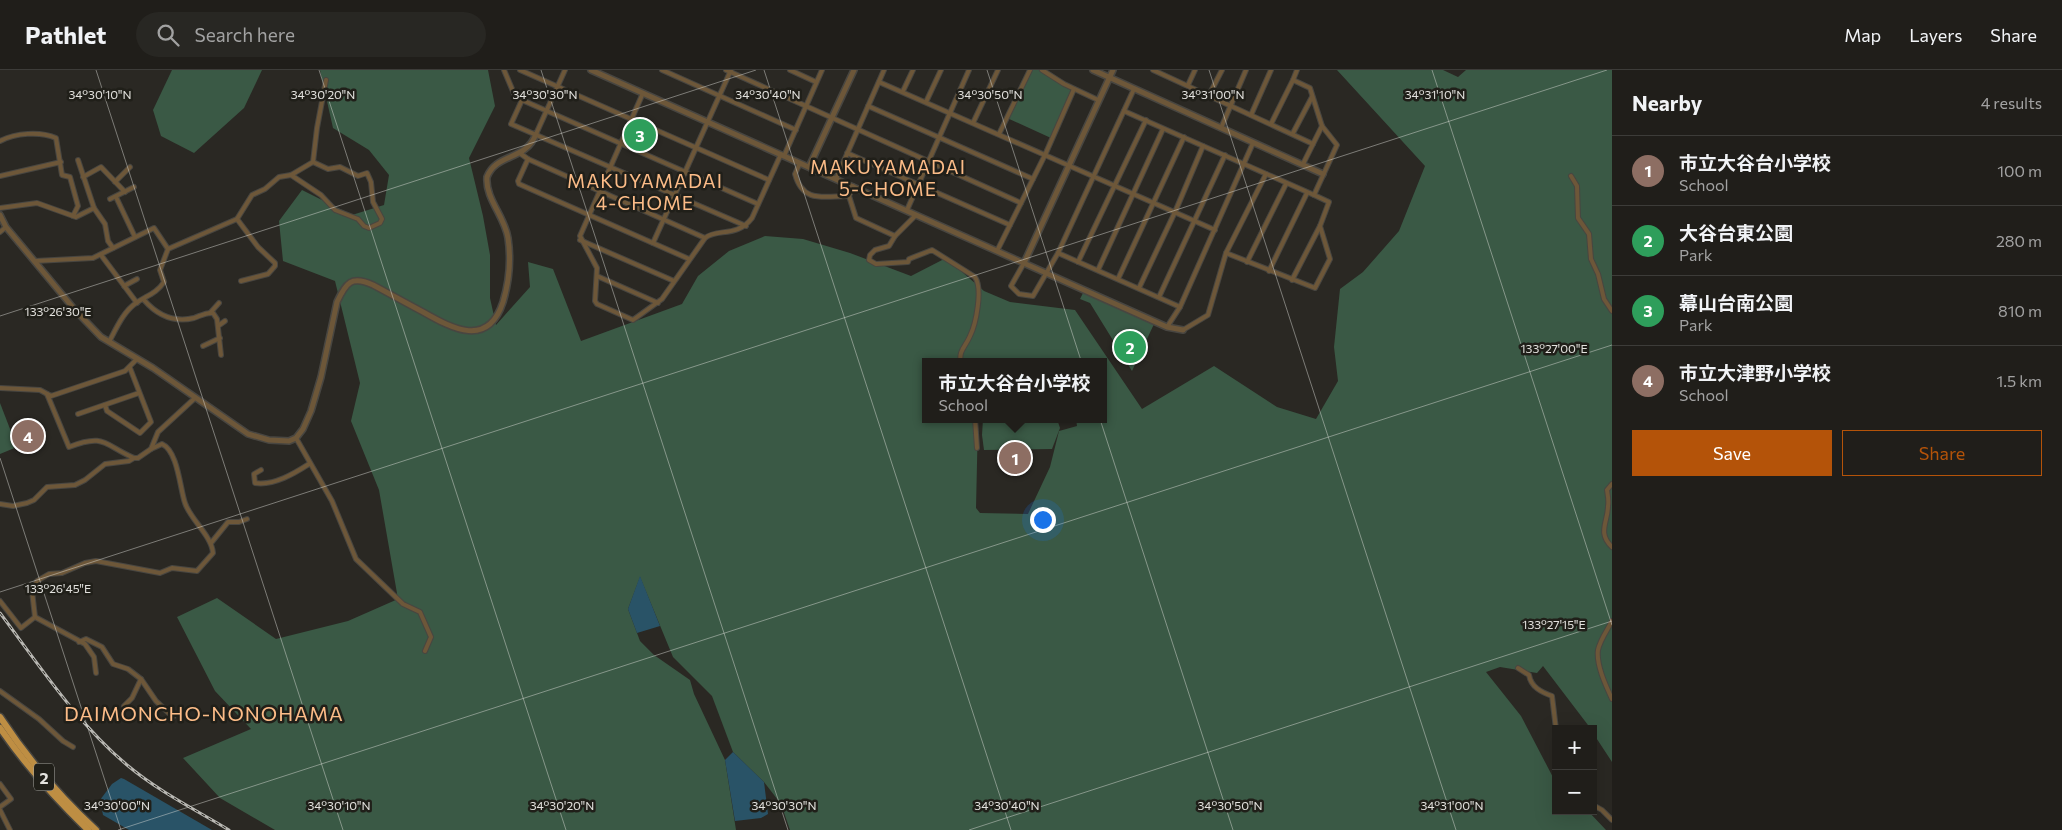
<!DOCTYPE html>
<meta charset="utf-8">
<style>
:root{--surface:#201e1a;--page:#282723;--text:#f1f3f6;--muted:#a2a2a2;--line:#3d3c39;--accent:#b45309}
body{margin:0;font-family:Commissioner,"Noto Sans JP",sans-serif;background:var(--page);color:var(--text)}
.controls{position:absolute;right:15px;bottom:15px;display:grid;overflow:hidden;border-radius:0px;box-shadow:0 5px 20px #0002}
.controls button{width:45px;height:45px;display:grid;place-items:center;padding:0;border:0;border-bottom:1px solid var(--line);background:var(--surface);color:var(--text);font:25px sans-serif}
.you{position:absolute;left:1042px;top:449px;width:18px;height:18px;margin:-12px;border:4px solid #fff;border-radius:50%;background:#1a73e8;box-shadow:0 0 0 8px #1a73e833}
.badge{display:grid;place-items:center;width:32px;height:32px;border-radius:50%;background:var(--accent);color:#fff;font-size:16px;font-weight:700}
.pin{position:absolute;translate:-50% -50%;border:2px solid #fff;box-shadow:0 1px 5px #0006}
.popup{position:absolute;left:922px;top:288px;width:185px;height:65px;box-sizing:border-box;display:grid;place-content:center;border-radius:0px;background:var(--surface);filter:drop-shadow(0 1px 4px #0005);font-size:16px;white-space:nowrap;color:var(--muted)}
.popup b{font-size:19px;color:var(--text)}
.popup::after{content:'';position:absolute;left:50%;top:100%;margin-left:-10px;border:10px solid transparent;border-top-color:var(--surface)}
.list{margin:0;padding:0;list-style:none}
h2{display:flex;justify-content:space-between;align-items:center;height:65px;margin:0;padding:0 20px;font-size:21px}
h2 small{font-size:16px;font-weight:400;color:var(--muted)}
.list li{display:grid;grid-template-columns:32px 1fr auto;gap:15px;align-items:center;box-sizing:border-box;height:70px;padding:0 20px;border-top:1px solid var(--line)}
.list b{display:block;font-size:19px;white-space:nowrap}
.list p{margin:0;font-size:16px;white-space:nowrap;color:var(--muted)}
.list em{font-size:16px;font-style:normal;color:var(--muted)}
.actions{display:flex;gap:10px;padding:15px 20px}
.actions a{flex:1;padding:11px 0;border:1px solid var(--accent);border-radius:0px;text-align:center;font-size:18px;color:var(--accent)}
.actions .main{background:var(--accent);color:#fff}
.icon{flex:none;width:28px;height:28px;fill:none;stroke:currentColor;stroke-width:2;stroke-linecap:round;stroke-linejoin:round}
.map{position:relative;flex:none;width:1612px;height:760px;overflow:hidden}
header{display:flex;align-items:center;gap:30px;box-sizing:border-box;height:70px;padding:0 25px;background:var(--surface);border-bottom:1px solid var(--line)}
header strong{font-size:24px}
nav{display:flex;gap:28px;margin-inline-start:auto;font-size:18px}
.search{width:350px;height:45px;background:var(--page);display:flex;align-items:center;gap:12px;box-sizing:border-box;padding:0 18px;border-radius:28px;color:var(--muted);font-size:19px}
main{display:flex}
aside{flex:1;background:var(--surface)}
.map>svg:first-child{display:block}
.green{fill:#3a5945;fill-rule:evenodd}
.water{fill:#295367}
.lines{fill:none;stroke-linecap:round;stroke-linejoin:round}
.minor-casing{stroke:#484641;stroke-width:6}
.tertiary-casing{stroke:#484641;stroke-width:8}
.trunk-casing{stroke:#484641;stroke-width:9}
.minor{stroke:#6d5739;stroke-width:4}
.tertiary{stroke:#6d5739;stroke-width:5}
.trunk{stroke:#be8e43;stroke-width:6}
.rail-casing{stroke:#b9b8b3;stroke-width:3}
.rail{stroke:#201f19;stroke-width:1;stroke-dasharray:4;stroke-linecap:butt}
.ticks{fill:none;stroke:#e3e2de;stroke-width:1;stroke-opacity:0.45}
.labels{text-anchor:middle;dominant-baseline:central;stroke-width:5;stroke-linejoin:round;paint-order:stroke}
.shield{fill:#201f19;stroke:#a8a8a3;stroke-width:1}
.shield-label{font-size:16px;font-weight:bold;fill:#e3e2de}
.neighbourhood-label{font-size:19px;letter-spacing:1px;fill:#fcbc88;stroke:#201f19}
.quarter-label{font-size:20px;letter-spacing:1px;fill:#fcbc88;stroke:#201f19}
.ticks-label{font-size:12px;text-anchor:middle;fill:#e3e2de;stroke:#201f19;stroke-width:5;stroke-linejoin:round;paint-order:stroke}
</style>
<header>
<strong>Pathlet</strong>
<div class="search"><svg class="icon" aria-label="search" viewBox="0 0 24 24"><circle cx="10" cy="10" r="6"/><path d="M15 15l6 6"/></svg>Search here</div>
<nav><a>Map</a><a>Layers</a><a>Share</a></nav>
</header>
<main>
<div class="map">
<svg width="1612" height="760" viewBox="0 0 1612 760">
<rect width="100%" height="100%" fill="#2a2823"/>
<g class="green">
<polygon points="172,0 262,0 244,38 194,83 161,66 153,40"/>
<path d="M320,0H488L495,36L469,88L483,146L490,185V228L496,255L530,217L528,192L553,199L581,271L682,234L698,206L729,181L765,166L803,169L850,183L911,206L946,188L984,221L1010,232L1075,240L1142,339L1214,296L1277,337L1316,349L1338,311L1334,277L1340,219L1363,202L1399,161L1425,96L1337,0H1443L1458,7L1466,0H1612V692L1593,663V659H1591L1543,596L1537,603L1500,597L1486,602L1521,646L1556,713V741H1588L1606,760H790L781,734L764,712L733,682L712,626L673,587L640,507L628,539L640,571L654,585L690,610L694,624L725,690L736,760H275L220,728L183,688L251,659L215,621L177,547L217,528L276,569L348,551L398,529L379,420L351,351L360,313L335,211L283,191L279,151L302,120L352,145L384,135L389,105L369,80L333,58ZM926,292H1104V349H1076L1077,356L1059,361L1050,397L1028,444L980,443L976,438L978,349H926Z"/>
<polygon points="1031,0 1041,0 1073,19 1051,68 1007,48"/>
<polygon points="632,48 658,60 648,81 623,70"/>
<polygon points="1083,223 1154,254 1132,301 1090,233 1080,229"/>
<polygon points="0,333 17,377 0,384"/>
<polygon points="983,349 1057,349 1060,358 1052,379 984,380 982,365"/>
</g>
<g class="water">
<polygon points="640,506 660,556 637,563 628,539"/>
<polygon points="733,682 764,712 768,744 761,748 735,751 725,690"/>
<polygon points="121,708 124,709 212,760 129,760 103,745 100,730 112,714"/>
</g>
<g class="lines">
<g class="minor-casing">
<g id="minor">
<polyline points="504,0 515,26 522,30 511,54 746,156"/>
<polyline points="520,0 769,110"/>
<polyline points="662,0 796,60"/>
<polyline points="726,0 1021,133"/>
<polyline points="790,0 816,12"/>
<polyline points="1042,0 1064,14 1098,30"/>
<polyline points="1153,0 1313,74"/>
<polyline points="879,12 1215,160"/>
<polyline points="1188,15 1195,0"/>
<polyline points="903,21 913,0"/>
<path d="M643,23L580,166L597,198L595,231L597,234L633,250L662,229L705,168C717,158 737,168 752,148L781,84"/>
<polyline points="1209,25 1222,0"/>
<polyline points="522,30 758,134"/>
<polyline points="926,32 941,0"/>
<polyline points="868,36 1033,109"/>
<polyline points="1124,41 1314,125"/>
<polyline points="1251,45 1271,0"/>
<polyline points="973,53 998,0"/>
<polyline points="1271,54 1293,10"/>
<polyline points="1221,58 1246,0"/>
<polyline points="1293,63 1312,27"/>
<polyline points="536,64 565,0"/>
<polyline points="999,64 1030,0"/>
<path d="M0,71C15,63 40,61 56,68L62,105L70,107L78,136L73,146"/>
<polyline points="847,83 1010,155"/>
<polyline points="521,84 528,89 518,111 519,114 689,189"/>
<polyline points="784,86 822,0"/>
<polyline points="528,89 705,168"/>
<polyline points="78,90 94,138"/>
<path d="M800,93L795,104C803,134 824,126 849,126"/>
<polyline points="1303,94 1322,56"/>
<polyline points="291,105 321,125 335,140 358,149 364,156 369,158 380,153 382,149 373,132 371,112 367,103 358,106 340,97 328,99 313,92"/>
<polyline points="0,106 61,92"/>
<polyline points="1571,106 1577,116 1578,148 1589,164 1591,189 1598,204 1604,229 1612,241"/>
<polyline points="83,107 101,97 125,122"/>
<polyline points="836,109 884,0"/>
<polyline points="115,112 130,97"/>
<polyline points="853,116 849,126 856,148 895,166"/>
<polyline points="116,127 135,167"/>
<polyline points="110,129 134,117"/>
<polyline points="0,138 37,133 76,147 94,138 105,154 108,171 113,178"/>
<polyline points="907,140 969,0"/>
<path d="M916,145L895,166L889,176L875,180L870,185L869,190L876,194L908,192L909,189L932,180L975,207C983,219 976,254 970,266C966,276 958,281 961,292"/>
<polyline points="237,149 258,177 275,193 275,196 268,204 241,211"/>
<polyline points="0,162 6,157"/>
<polyline points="580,170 674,211"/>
<polyline points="653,173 731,0"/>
<polyline points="997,181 1045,85 1074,19"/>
<polyline points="1058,183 1180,237"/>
<polyline points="1226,183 1315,218 1330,189 1320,156 1329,132 1314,125 1337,75 1322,56 1310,18 1293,10 1297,0"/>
<polyline points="101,185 137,233"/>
<polyline points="35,191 93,188 154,158 168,179"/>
<polyline points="1078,192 1146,50"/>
<polyline points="1247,192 1286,114"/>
<polyline points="1024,193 1011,216 1019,224 1033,226 1058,183 1134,19"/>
<polyline points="1098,200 1163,59"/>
<polyline points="1269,201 1307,123"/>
<polyline points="597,206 658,233"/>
<polyline points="1118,209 1184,67"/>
<polyline points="1292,210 1320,156"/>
<polyline points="124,216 137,209"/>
<polyline points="1139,218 1175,142 1203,76"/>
<polyline points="1159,227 1225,85"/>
<path d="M144,230C157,245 173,253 194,248C200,246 206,242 213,243L217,249L221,285"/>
<polyline points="210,243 219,233"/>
<polyline points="218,256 225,251"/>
<polyline points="1167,257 1180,237 1253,73"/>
<polyline points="1183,260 1208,245 1226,183 1266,104"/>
<path d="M109,272C116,259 123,242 136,233C146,226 157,223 164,212L160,200L168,179L237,149L252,125L265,119L279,107L291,105L313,92L317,58L326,10"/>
<polyline points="203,276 220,268"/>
<polyline points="0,318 40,320 51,326 125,301 137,289"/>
<path d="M47,324L69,377C105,363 104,375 134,388H138L151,379L158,362L195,328"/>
<polyline points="105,335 107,341 140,363 151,352 130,298"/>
<polyline points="78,344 139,323"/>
<polyline points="975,349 977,378"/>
<polyline points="296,368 332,431 356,489 403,534 420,542 431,567 425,581"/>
<path d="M261,400L254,404L255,413C274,416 295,403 309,394"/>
<path d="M1612,414L1607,420C1608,426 1609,431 1608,436C1608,452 1597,463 1612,477"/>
<polyline points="0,434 13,436 27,433 34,430 47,417 75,415 85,410 105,394 129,391 134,388"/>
<polyline points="211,473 228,452 239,452 247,449"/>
<polyline points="0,531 21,558 35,547 85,574 94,587 96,603"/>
<path d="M35,547L32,521L37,511L49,504L62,503L85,493L96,491L160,503L172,498L197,501L213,483C212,466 190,449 185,433C180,419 178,381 162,374L151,379"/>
<path d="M1612,551C1608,559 1600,570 1598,580C1596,595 1606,616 1612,629"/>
<polyline points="79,572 86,569 102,577 113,594 128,599 141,609 156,631 173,647"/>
<path d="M1518,598L1529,605C1531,617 1541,622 1552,626L1556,659"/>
<polyline points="0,621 39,649 63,671 73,677"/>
<polyline points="124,636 132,628 141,609"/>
<polyline points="0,714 11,729 0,737"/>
<polyline points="1593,735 1602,740 1612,750"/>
<polyline points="0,740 10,760"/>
</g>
</g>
<g class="tertiary-casing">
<g id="tertiary">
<polyline points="591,0 1167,257 1183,260"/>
<polyline points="1093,0 1323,104"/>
<polyline points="809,97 854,0"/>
<path d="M0,145L6,157L75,240L101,267L153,298L248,364L269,370L289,371L296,368L303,359L311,341L321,307L337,232C346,213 351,205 373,215C390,224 406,233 423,242C453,259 488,278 503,232C509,212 511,188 508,168C505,147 485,128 487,107C496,83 526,91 536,64"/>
<polyline points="1024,193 1113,0"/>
</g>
</g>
<g class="trunk-casing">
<g id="trunk">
<path d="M0,647C29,691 58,725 96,760"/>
<path d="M0,658C26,696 55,728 88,760"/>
</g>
</g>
<use href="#minor" class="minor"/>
<use href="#tertiary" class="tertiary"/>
<use href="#trunk" class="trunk"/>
<g class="rail-casing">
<path id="rail" d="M0,543C39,595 77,653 127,695C158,721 194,739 229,760"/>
</g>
<use href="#rail" class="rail"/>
</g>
<path class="ticks" d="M96,0L343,760M319,0L566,760M541,0L788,760M764,0L1011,760M987,0L1233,760M1209,0L1456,760M1432,0L1612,555M0,246L756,0M0,388L121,760M0,522L1607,0M118,760L1612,275M969,760L1612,551"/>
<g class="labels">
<rect class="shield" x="34" y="693.5" width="20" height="27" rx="4"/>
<g class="shield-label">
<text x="44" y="707">2</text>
</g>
<g class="neighbourhood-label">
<text x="888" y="96">MAKUYAMADAI<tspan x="888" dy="22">5-CHOME</tspan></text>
<text x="645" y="110">MAKUYAMADAI<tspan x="645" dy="22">4-CHOME</tspan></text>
</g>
<g class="quarter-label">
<text x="204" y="643">DAIMONCHO-NONOHAMA</text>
</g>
</g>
<g class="ticks-label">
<text x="100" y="29">34°30'10"N</text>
<text x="323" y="29">34°30'20"N</text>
<text x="545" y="29">34°30'30"N</text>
<text x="768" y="29">34°30'40"N</text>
<text x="990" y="29">34°30'50"N</text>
<text x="1213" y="29">34°31'00"N</text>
<text x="1435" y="29">34°31'10"N</text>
<text x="58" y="246">133°26'30"E</text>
<text x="1554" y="283">133°27'00"E</text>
<text x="58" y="523">133°26'45"E</text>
<text x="1554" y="559">133°27'15"E</text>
<text x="117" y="740">34°30'00"N</text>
<text x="339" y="740">34°30'10"N</text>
<text x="562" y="740">34°30'20"N</text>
<text x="784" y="740">34°30'30"N</text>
<text x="1007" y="740">34°30'40"N</text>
<text x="1230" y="740">34°30'50"N</text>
<text x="1452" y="740">34°31'00"N</text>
</g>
</svg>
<div class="controls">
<button>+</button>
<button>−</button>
</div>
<div class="you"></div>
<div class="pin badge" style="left:1015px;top:388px;background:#8d6e63">1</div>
<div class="popup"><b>市立大谷台小学校</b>School</div>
<div class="pin badge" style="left:1130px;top:277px;background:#2e9e5b">2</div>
<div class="pin badge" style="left:640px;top:65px;background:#2e9e5b">3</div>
<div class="pin badge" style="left:28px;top:366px;background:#8d6e63">4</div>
</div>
<aside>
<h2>Nearby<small>4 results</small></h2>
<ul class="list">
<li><span class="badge" style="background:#8d6e63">1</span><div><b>市立大谷台小学校</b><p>School</p></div><em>100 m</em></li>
<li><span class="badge" style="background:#2e9e5b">2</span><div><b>大谷台東公園</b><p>Park</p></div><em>280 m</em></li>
<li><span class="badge" style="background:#2e9e5b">3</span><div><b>幕山台南公園</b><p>Park</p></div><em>810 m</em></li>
<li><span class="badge" style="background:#8d6e63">4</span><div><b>市立大津野小学校</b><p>School</p></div><em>1.5 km</em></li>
</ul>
<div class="actions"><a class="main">Save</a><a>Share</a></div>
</aside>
</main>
